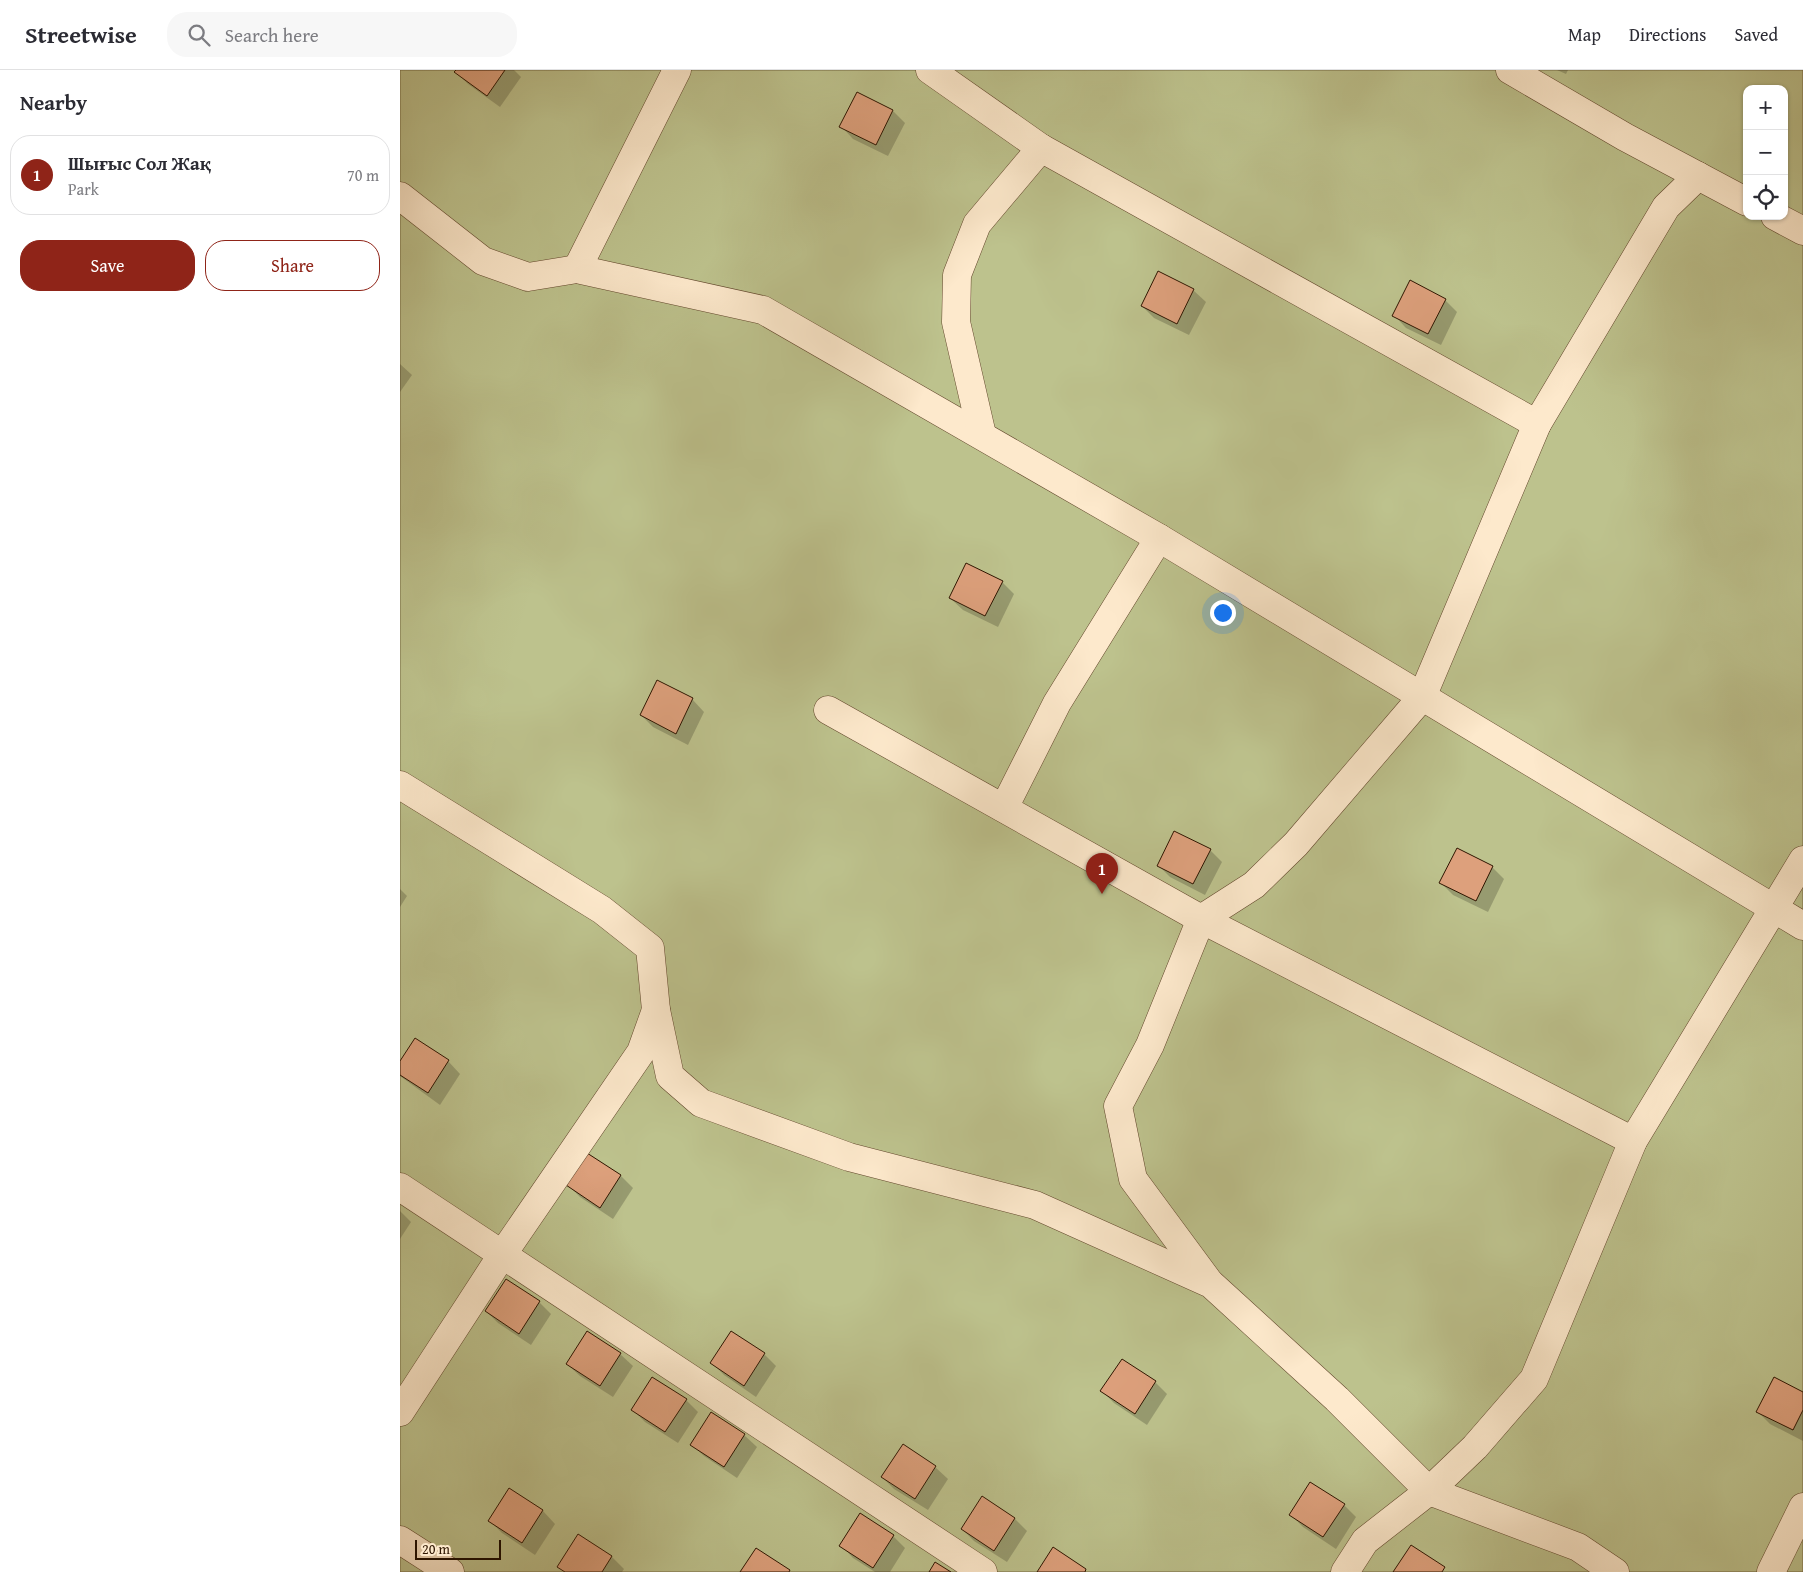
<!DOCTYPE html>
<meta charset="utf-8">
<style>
:root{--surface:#fff;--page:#f7f7f7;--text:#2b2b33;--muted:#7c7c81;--line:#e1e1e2;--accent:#8f2418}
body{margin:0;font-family:"Gentium Book Plus",serif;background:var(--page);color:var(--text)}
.controls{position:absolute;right:15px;top:15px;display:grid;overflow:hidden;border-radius:10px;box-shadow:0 1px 4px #0004}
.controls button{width:45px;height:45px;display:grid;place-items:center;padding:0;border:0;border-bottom:1px solid var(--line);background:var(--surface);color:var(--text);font:25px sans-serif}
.scale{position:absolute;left:15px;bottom:12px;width:86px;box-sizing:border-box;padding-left:5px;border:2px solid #2e1500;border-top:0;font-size:14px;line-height:18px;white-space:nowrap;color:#2e1500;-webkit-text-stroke:4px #fde9cc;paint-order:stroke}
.you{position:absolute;left:822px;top:542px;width:18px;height:18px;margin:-12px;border:4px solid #fff;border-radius:50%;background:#1a73e8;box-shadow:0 0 0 8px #1a73e833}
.badge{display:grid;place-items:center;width:32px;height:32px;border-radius:50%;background:var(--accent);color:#fff;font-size:16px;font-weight:700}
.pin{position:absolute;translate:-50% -41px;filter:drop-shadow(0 1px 2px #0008)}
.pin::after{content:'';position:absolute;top:26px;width:18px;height:15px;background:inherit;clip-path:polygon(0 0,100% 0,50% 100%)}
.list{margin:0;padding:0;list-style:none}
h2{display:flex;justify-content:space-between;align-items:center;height:65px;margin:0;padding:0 20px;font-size:21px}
h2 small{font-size:16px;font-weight:400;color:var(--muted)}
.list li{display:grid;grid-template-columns:32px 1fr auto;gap:15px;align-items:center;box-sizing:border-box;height:80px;margin:0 10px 10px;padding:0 10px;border:1px solid var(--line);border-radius:20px}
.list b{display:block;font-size:19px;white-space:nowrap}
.list p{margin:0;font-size:16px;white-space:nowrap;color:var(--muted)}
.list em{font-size:16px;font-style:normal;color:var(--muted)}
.actions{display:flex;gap:10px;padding:15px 20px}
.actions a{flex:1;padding:11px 0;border:1px solid var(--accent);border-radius:20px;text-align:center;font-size:18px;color:var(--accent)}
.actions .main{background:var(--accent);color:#fff}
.icon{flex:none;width:28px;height:28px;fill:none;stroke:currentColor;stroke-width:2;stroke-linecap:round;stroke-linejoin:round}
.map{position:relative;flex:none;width:1403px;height:1502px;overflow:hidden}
header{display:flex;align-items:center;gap:30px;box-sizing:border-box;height:70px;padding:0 25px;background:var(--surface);border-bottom:1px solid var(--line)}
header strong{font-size:24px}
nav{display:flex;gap:28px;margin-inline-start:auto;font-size:18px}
.search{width:350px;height:45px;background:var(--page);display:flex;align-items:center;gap:12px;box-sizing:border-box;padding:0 18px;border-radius:20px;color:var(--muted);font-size:19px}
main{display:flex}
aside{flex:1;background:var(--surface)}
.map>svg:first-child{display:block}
.green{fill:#bdc28d;stroke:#766c46;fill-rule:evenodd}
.shadow{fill:#0003}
.building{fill:#dda07c;stroke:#2e1500}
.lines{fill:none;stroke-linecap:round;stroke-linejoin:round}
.street-casing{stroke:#62472c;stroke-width:29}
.street{stroke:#fde9cc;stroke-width:28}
</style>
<header>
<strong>Streetwise</strong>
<div class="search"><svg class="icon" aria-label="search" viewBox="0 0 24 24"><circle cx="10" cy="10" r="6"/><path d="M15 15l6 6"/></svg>Search here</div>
<nav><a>Map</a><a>Directions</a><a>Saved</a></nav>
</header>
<main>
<aside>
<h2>Nearby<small></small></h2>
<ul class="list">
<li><span class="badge">1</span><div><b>Шығыс Сол Жақ</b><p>Park</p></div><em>70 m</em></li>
</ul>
<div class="actions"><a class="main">Save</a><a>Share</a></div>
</aside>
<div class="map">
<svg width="1403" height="1502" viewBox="0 0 1403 1502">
<rect width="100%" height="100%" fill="#fcddb1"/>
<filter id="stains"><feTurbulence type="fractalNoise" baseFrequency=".004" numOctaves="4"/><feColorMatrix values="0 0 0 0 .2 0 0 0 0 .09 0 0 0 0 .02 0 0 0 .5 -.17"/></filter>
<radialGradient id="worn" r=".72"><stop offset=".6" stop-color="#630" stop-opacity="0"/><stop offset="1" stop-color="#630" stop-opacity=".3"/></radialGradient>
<path class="green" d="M0,0H1403V1502H0ZM1347,19H1384V146H1347Z"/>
<g class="shadow">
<polygon points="57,0 114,0 121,7 100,37 68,14 56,2"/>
<polygon points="1157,0 1168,0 1166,4"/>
<polygon points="458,24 493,41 505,53 488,86 453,69 441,56"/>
<polygon points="758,203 793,220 806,232 789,265 754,248 742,236"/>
<polygon points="1045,230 1057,242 1041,275 1006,258 994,245"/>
<polygon points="0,294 12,305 0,322"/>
<polygon points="602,512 614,524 598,557 563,540 550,528"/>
<polygon points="257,612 292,629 304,642 288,675 253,657 241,645"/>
<polygon points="810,780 822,792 805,825 770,807 758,795"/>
<polygon points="1092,797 1104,809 1088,842 1053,825 1041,813"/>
<polygon points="0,819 7,826 0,837"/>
<polygon points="15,970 48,991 60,1004 40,1035 0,1006 0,994"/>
<polygon points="188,1084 221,1106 233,1118 213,1149 180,1127 168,1115"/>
<polygon points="0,1141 11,1152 0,1169"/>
<polygon points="139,1232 151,1244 131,1275 98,1253 86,1241"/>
<polygon points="187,1263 220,1284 233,1296 213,1327 180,1306 167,1294"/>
<polygon points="364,1284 376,1296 356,1327 324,1305 312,1293"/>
<polygon points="755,1312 767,1324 747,1355 714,1333 702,1321"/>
<polygon points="1403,1323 1403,1371 1370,1354 1358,1342"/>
<polygon points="286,1330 298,1342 278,1373 245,1352 233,1340"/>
<polygon points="344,1365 357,1377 337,1408 304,1386 291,1374"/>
<polygon points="503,1376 535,1397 548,1409 528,1440 494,1419 482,1407"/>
<polygon points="110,1420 143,1441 155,1454 135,1485 102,1463 90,1451"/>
<polygon points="582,1428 615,1449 627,1461 607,1492 574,1471 562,1459"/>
<polygon points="944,1435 956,1447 936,1479 903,1457 891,1445"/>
<polygon points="179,1466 212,1487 224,1499 222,1502 164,1502 159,1497"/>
<polygon points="493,1466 505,1478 490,1502 475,1502 453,1488 441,1475"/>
</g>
<g class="building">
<polygon points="56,0 105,0 87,26 54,2"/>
<polygon points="457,22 493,40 476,75 439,57"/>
<polygon points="758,201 794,219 777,254 741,236"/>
<polygon points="1010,210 1046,229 1028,264 992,246"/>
<polygon points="566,493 603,511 585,546 549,528"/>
<polygon points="257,610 293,628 276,664 240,645"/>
<polygon points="774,761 811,779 793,814 757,796"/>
<polygon points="1057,778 1093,796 1076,831 1039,813"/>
<polygon points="15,968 49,990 28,1023 0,1005 0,991"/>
<polygon points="187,1083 221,1105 200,1138 166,1115"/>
<polygon points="106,1209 140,1231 119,1264 85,1241"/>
<polygon points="187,1261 221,1283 200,1316 166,1294"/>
<polygon points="331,1261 365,1283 344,1316 310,1293"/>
<polygon points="722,1289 756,1311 735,1344 700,1321"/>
<polygon points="252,1307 287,1329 265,1362 231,1340"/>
<polygon points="1374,1307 1403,1322 1403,1340 1393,1360 1356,1342"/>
<polygon points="311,1342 345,1364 324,1397 290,1375"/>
<polygon points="503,1374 536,1396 515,1429 481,1407"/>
<polygon points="910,1412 945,1434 923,1467 889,1445"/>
<polygon points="109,1418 143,1440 122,1473 88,1451"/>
<polygon points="582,1426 615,1448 594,1481 561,1459"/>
<polygon points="460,1443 494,1465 473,1498 439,1476"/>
<polygon points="178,1464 212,1486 202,1502 165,1502 157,1497"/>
<polygon points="1011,1475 1045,1497 1042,1502 993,1502"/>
<polygon points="653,1477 686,1499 685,1502 637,1502"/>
<polygon points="356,1478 390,1500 389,1502 340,1502"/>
<polygon points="535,1492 551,1502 529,1502"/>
</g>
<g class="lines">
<g class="street-casing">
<g id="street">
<polyline points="530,0 641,78"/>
<polyline points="1110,0 1225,67 1347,132"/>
<polyline points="0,126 83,191 128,207 177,199 363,240 759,468 1403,856"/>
<polyline points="1375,146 1403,161"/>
<polyline points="177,199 277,0"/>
<polyline points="582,365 556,252 557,205 577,154 641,78 1137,354 1266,137 1298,106"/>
<polyline points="428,640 801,849 1233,1071"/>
<polyline points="0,715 202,840 250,878 256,940 270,1006 301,1033 449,1087 635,1135 811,1214 937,1329 1029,1421 1075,1377 1134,1309 1233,1071 1403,790"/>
<polyline points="604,738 657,633 759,468"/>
<polyline points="0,1117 583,1502"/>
<polyline points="809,1212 733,1109 718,1036 750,975 801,849 854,815 896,774 1022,627 1137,354"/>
<polyline points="0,1342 102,1185 241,982 256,940"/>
<polyline points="0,1470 50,1502"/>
<polyline points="945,1502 965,1471 1029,1421 1178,1477 1215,1502"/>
<polyline points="1371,1502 1403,1437"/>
</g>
</g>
<use href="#street" class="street"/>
</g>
<rect width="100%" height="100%" filter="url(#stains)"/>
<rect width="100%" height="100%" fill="url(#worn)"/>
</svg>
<div class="controls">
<button>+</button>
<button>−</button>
<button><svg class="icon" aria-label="locate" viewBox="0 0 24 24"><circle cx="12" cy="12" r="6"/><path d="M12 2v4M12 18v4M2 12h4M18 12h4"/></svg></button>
</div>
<div class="scale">20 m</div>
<div class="you"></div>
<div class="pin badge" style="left:702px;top:824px">1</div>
</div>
</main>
